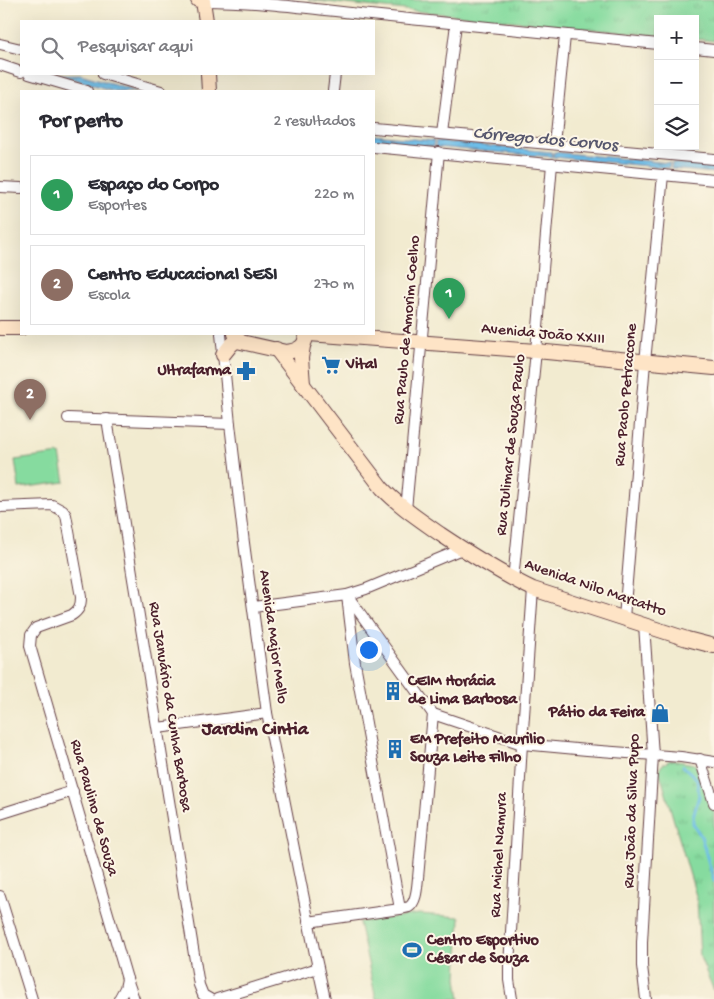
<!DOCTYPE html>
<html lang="pt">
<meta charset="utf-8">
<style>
:root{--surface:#fff;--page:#f7f7f7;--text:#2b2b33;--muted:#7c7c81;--line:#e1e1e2;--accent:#1f6fb2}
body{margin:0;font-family:"Gochi Hand",sans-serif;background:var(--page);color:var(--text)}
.controls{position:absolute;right:15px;top:15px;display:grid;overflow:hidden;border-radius:0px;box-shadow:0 5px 20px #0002}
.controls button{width:45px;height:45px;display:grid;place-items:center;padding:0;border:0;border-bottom:1px solid var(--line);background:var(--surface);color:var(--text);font:25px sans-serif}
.you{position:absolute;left:368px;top:649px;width:18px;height:18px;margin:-12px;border:4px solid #fff;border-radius:50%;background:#1a73e8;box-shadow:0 0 0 8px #1a73e833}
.badge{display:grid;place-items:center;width:32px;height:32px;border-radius:50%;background:var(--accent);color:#fff;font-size:16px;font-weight:700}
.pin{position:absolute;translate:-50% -41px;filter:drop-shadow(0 1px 2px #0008)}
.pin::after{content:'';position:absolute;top:26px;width:18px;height:15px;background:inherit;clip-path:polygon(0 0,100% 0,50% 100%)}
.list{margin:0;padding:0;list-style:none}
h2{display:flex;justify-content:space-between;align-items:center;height:65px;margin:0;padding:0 20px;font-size:21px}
h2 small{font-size:16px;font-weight:400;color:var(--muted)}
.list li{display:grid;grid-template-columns:32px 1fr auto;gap:15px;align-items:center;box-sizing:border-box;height:80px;margin:0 10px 10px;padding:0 10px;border:1px solid var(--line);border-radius:0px}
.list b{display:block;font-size:19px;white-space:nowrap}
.list p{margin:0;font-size:16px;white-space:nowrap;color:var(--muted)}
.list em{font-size:16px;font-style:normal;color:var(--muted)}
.icon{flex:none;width:28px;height:28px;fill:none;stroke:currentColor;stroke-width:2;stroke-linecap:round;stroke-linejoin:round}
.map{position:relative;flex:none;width:714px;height:999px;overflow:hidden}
.search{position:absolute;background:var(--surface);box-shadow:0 5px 20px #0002;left:20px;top:20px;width:355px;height:55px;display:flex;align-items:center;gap:12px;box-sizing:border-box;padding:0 18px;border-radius:0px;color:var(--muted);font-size:19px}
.panel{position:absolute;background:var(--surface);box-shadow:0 5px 20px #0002;left:20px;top:90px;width:355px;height:245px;border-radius:0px}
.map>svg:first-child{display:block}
.grass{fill:url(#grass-tufts);stroke:#687d65}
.green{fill:#86db9f;stroke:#687d65}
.water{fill:url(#water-ripples);stroke:#5c6e8a}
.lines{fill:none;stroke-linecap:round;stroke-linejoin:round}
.stream{stroke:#6dbde8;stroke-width:3}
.street-casing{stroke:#633e44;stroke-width:12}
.secondary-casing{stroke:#633e44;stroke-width:16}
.street{stroke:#fff;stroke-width:10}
.secondary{stroke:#fee4c6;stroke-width:14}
.labels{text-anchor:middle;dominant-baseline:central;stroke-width:4;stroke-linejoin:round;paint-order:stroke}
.street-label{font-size:16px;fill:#4a1f2b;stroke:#fcf5e5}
.poi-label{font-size:16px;font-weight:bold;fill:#4a1f2b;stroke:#fcf5e5;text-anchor:start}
.water-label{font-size:18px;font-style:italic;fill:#56566d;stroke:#fcf5e5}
.quarter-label{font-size:19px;font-weight:bold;fill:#4a1f2b;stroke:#fcf5e5}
</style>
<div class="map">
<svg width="714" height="999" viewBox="0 0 714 999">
<defs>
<pattern id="grass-tufts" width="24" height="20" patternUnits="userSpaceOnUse" patternTransform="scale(1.25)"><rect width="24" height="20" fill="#86db9f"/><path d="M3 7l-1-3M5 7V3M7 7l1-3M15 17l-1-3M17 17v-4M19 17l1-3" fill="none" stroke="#75bc89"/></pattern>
<pattern id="water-ripples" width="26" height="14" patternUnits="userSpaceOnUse" patternTransform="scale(1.25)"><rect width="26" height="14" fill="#6dbde8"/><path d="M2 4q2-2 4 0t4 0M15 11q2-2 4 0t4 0" fill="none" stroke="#5c99bc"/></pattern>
</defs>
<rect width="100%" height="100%" fill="#fcf5e5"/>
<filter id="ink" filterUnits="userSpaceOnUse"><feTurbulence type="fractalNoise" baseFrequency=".02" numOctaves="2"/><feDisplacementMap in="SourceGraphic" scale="10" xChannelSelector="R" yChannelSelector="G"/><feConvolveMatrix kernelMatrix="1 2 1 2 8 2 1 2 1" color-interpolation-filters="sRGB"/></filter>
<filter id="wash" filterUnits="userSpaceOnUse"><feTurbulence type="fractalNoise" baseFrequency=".0096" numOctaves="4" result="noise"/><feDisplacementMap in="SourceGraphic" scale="20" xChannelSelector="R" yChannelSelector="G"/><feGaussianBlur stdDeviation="1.12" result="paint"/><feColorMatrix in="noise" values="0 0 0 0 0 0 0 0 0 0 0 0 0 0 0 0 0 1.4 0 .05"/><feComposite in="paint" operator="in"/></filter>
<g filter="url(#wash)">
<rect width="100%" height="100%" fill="#f2ebd0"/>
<g class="grass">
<polygon points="308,0 714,0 714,41 695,39 695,19 658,19 658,36"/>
<polygon points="670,760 695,764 706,786 714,812 714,991 700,957 697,899 659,770 662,765"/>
</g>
<g class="green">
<polygon points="60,454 65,482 19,488 15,460"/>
<polygon points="419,914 460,917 457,978 460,999 376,999 359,922"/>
</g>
<g class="water">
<polygon points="57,74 80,74 138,91 114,91"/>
<polygon points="374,135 434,141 433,147 374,141"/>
<polygon points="436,141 552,152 552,157 435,147"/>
<polygon points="554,152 670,163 669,168 553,157"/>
<polygon points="672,163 714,167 714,173 671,169"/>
</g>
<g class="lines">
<polyline class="stream" points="683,766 697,779 699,796 693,817 693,824 701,836 714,881"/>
</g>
</g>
<g filter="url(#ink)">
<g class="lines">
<g class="street-casing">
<g id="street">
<path d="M203,1C259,1 314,9 370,15C466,25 562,35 658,44"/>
<polyline points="0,44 21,49"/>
<polyline points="695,48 714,50"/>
<polyline points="0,65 21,72"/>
<polyline points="29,74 87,91"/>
<polyline points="103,74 161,91"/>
<polyline points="333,91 335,74"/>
<polyline points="374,128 714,159"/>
<polyline points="442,134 456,24"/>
<polyline points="554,144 565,36"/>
<polyline points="374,147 714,180"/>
<polyline points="0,187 21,188"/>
<polyline points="221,334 230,424 244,543 267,713 315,954 325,999"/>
<polyline points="68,418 230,424"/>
<polyline points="107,419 199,985 203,995 210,999"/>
<path d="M0,507L52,505L63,511L66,515L81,597C81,606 79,610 72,615L36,628L31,635L30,646L127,979L134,999"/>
<polyline points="406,510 439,152"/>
<polyline points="513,580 536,351 552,164"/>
<polyline points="347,595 433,714 522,744 587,750 681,757 714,762"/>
<polyline points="347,596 355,663 400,909"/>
<polyline points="253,607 347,595 366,589 462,549"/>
<polyline points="624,618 645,362 663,175"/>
<polyline points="644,625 653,755 642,942 642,966 646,999"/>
<polyline points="158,728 267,713"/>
<polyline points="700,759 714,803"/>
<polyline points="0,814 73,791"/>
<polyline points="0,896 32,999"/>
<path d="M308,922L400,909C403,908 406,908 409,907C417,902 417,886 418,878L433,714"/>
<polyline points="119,999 125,988 127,979"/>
<polyline points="217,999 318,968"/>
<polyline points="512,999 509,980 509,966 522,744 533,589"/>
</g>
</g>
<g class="secondary-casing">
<g id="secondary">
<polyline points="198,0 203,1 206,21"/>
<polyline points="208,74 209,91"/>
<polyline points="0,328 21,328"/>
<path d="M235,334L238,339L241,342L286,352C296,351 308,346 305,334"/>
<polyline points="309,334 536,351 714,368"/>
<polyline points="303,346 301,358 303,384"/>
<path d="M276,349L382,488C399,506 419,519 440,534C470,554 501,574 533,589L687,639L714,646"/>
<polyline points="223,355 231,345 238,339"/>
</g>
</g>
<use href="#street" class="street"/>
<use href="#secondary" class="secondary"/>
</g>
</g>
<defs>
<g id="supermarket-bare" transform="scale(1.5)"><path d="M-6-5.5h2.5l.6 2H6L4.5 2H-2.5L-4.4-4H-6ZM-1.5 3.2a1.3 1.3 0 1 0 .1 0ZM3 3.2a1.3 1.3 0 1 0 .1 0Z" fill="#1f6fb2" stroke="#fcf5e5" stroke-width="2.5" paint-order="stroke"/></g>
<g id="pharmacy-bare" transform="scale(1.5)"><path d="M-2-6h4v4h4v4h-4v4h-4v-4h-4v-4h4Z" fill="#1f6fb2" stroke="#fcf5e5" stroke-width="2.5" paint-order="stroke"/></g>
<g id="building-bare" transform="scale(1.5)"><path d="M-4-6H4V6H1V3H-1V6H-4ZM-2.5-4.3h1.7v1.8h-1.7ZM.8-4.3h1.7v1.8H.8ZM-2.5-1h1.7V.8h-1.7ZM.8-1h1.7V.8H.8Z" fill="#1f6fb2" stroke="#fcf5e5" stroke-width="2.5" paint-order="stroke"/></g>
<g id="shop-bare" transform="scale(1.5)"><path d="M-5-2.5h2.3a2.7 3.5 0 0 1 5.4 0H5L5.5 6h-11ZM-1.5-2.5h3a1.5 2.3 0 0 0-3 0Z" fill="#1f6fb2" stroke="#fcf5e5" stroke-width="2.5" paint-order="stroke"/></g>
<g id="stadium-bare" transform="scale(1.5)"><path d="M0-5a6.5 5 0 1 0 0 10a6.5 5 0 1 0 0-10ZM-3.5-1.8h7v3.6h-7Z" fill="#1f6fb2" stroke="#fcf5e5" stroke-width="2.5" paint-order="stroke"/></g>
</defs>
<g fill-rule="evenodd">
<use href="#supermarket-bare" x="331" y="365"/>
<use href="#pharmacy-bare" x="246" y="371"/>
<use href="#building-bare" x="393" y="691"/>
<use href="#shop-bare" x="660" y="713"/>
<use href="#building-bare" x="395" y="749"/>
<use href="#stadium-bare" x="412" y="950"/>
</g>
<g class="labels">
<g class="street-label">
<text transform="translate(408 330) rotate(-85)">Rua Paulo de Amorim Coelho</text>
<text transform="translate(543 335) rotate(5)">Avenida João XXIII</text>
<text transform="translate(627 395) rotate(-85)">Rua Paolo Petraccone</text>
<text transform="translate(512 445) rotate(-84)">Rua Julimar de Souza Paulo</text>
<text transform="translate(595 589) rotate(19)">Avenida Nilo Marcatto</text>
<text transform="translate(272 637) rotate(82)">Avenida Major Mello</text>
<text transform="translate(169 707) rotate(81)">Rua Januário da Cunha Barbosa</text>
<text transform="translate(93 808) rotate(74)">Rua Paulino de Souza</text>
<text transform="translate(633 811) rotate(-88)">Rua João da Silva Pupo</text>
<text transform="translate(500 855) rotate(-87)">Rua Michel Namura</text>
</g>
<g class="poi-label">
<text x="346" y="365">Vital</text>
<text x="231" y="371" text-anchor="end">Ultrafarma</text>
<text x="408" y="682">CEIM Horácia<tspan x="408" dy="18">de Lima Barbosa</tspan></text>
<text x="645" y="713" text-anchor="end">Pátio da Feira</text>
<text x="410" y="740">EM Prefeito Maurilio<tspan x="410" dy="18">Souza Leite Filho</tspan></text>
<text x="427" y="941">Centro Esportivo<tspan x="427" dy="18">César de Souza</tspan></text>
</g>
<g class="water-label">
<text transform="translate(545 140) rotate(5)">Córrego dos Corvos</text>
</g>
<g class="quarter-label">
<text x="255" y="730">Jardim Cintia</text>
</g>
</g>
</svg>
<div class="controls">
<button>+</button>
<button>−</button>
<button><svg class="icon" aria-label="layers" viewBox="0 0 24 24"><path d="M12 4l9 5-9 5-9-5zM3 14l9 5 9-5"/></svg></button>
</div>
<div class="you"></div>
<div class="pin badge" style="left:449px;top:319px;background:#2e9e5b">1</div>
<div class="pin badge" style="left:30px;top:420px;background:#8d6e63">2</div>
<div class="search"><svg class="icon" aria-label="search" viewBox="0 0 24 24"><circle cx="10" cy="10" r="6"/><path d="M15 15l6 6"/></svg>Pesquisar aqui</div>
<section class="panel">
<h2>Por perto<small>2 resultados</small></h2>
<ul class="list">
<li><span class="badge" style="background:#2e9e5b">1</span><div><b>Espaço do Corpo</b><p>Esportes</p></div><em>220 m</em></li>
<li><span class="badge" style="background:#8d6e63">2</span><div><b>Centro Educacional SESI</b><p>Escola</p></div><em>270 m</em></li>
</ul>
</section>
</div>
